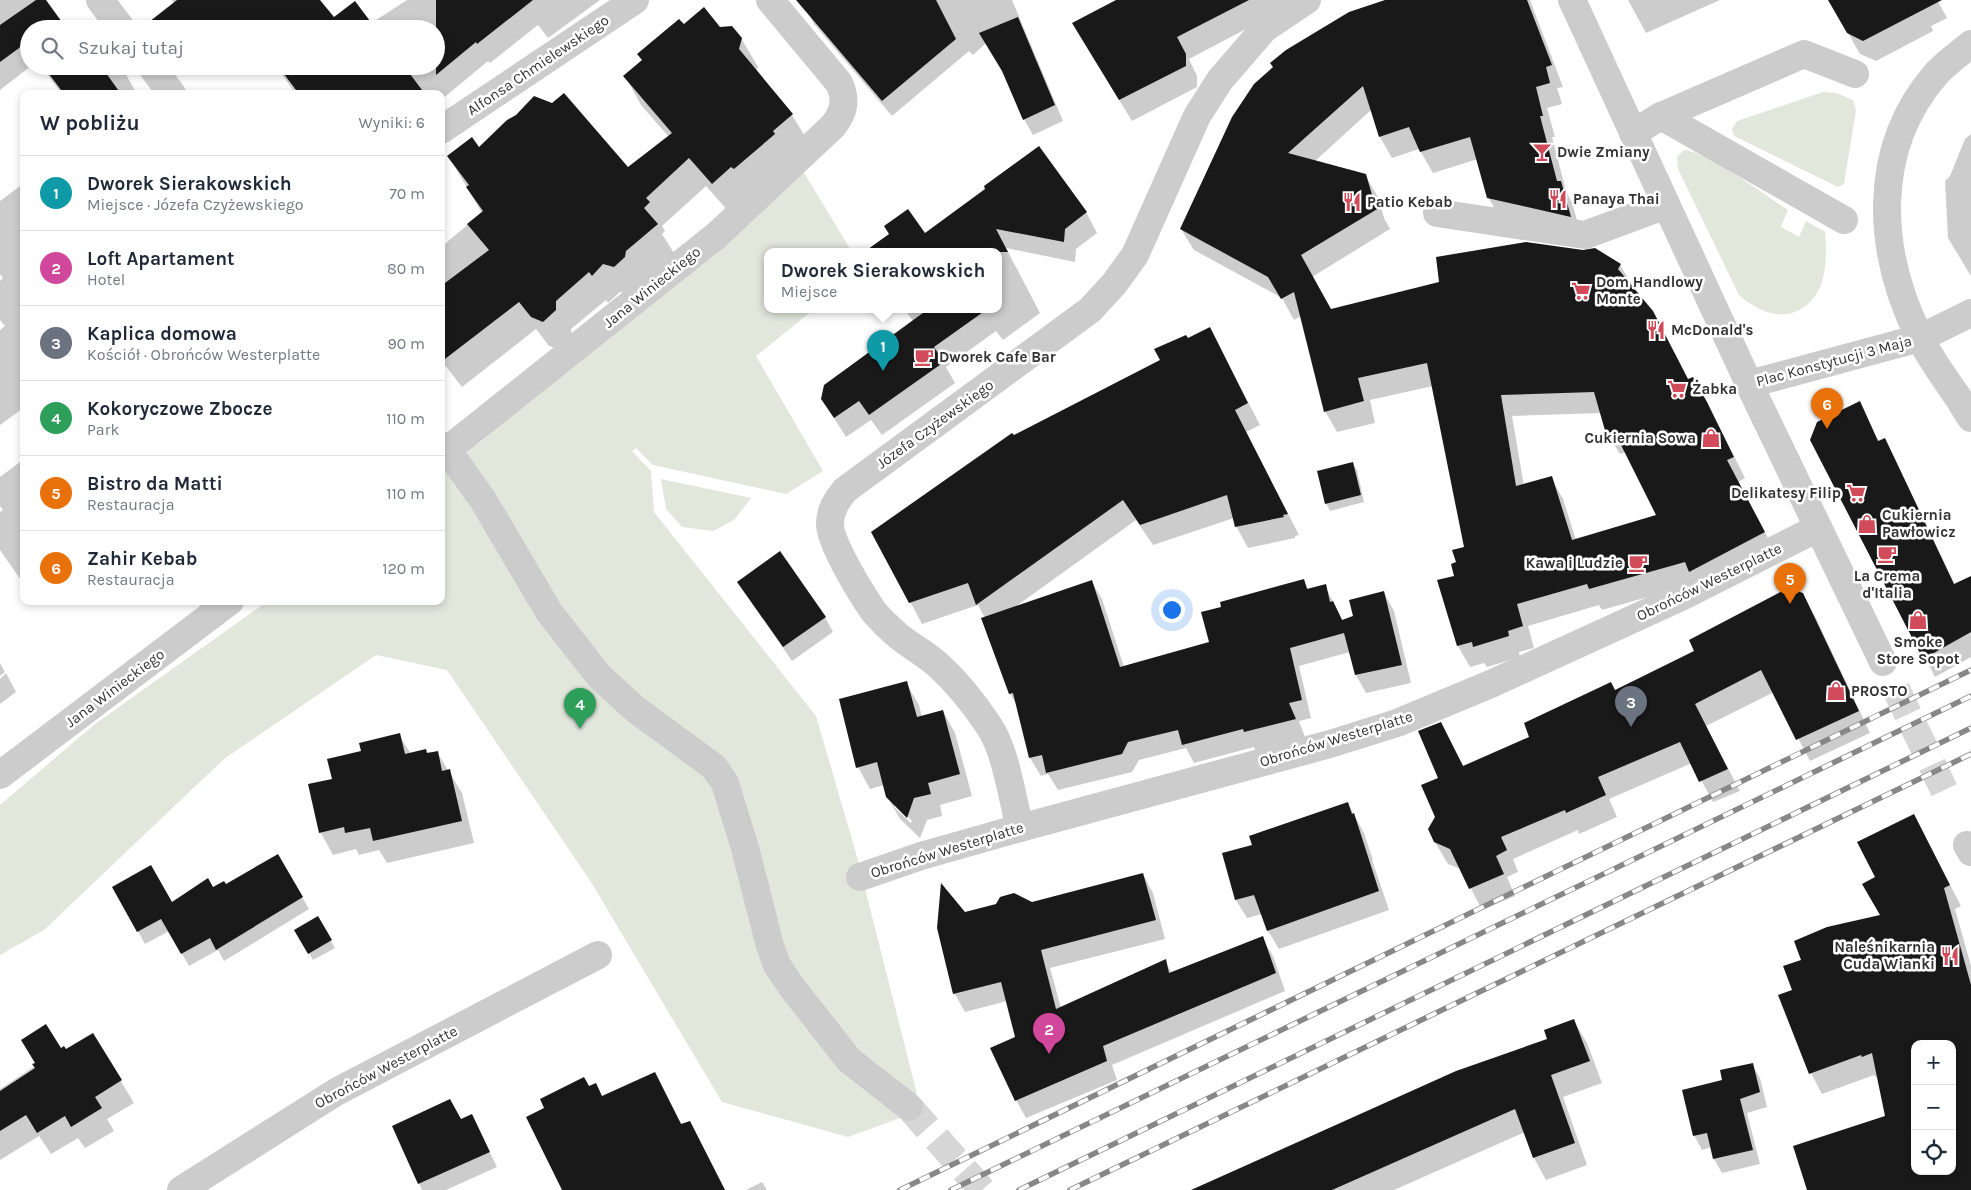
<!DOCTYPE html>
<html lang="pl">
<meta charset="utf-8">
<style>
:root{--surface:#fff;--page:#f6f6f7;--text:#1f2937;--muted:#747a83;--line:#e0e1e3;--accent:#d14b5b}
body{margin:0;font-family:Karla,sans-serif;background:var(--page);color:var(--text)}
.controls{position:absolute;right:15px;bottom:15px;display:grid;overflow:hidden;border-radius:10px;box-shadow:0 2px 8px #0003}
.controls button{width:45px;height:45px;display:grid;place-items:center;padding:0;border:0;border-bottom:1px solid var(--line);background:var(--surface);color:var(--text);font:25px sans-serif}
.you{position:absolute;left:1171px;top:609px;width:18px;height:18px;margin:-12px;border:4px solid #fff;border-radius:50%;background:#1a73e8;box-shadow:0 0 0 8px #1a73e833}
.badge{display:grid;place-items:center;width:32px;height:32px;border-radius:50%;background:var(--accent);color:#fff;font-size:16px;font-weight:700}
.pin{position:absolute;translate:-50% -41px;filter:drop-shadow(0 1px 2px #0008)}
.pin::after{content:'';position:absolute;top:26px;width:18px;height:15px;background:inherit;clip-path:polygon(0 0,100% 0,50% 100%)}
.popup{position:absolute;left:764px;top:248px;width:238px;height:65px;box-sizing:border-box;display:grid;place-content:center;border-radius:10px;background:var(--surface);filter:drop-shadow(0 1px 4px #0005);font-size:16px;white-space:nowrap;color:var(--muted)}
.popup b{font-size:19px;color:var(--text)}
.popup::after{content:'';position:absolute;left:50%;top:100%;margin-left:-10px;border:10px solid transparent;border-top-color:var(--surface)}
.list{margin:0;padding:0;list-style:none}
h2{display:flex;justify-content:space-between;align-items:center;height:65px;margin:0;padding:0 20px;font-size:21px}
h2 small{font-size:16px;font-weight:400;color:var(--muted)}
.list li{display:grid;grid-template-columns:32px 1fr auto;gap:15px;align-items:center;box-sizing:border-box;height:75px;padding:0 20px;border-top:1px solid var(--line)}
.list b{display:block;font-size:19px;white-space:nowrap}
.list p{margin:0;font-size:16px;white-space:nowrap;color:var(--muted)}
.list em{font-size:16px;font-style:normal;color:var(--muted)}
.icon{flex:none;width:28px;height:28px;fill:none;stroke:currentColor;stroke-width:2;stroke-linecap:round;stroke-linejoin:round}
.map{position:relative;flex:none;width:1971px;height:1190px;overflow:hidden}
.search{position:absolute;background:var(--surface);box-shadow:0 2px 8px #0003;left:20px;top:20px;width:425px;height:55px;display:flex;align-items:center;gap:12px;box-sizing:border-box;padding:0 18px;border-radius:28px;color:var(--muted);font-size:19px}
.panel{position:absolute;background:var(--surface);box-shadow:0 2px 8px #0003;left:20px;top:90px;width:425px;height:515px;border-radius:10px}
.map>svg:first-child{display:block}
.green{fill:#e2e7dc}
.shadow{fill:#0003;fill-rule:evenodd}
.building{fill:#191919;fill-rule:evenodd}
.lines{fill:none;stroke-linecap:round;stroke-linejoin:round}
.minor-tunnel{stroke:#d6d6d6;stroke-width:28;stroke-dasharray:28 14;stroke-linecap:butt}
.minor{stroke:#ccc;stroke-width:28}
.rail-casing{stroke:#878787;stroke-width:5.5}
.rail{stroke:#fff;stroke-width:4;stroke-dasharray:11;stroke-linecap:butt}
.labels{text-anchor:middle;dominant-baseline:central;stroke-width:5;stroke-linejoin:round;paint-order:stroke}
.street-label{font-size:15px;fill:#323232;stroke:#fff}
.poi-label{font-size:15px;font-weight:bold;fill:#323232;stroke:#fff;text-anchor:start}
</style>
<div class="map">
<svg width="1971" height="1190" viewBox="0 0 1971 1190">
<rect width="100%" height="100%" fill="#fff"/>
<g class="green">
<polygon points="1823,92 1836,93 1853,100 1856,110 1844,184 1838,187 1734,136 1732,129 1737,121"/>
<path d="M1684,150C1707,151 1766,196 1788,210L1781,227L1799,237L1806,221L1825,232C1827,250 1827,281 1815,296C1793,325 1763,316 1739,295L1678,169L1677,157Z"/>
<polygon points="803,171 852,252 768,252 768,310 813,310 756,356 823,471 786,494 653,465 636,448 632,451 651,471 654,512 816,716 856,853 917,1094 900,1118 848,1137 722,1102 591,882 447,670 376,655 224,759 44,930 0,955 0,805 95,724 268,601 441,601 441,475"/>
<polygon points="661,479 751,498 734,520 713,531 682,527 666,509"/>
</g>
<g class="shadow">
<polygon points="0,0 45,0 29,29 29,66 31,66 0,90"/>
<polygon points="172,0 318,0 333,19 370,24 407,0 600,0 548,38 538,25 490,63 488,61 441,100 441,94 296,94 276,66 436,66 436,29 169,29 174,4"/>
<polygon points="802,0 1012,0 1063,121 1033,135 1024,119 1004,73 986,43 973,55 969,51 892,116 814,24"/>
<polygon points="1119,0 1301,0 1189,59 1197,76 1197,87 1132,121 1086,45"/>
<path d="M1389,0H1530L1563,87L1557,88L1562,104L1547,108L1555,137H1552L1566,191L1572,203L1582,237L1501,219L1488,197L1478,159L1433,173L1419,149L1392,158L1380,137L1371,110L1314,162L1365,175L1378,197L1384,218L1390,229L1312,277L1331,310L1620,265L1633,286L1632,287L1652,311L1688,380L1692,379L1718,425L1745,478L1738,482L1776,553L1697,583L1602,610L1599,605L1528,626L1534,648L1519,652L1520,657L1487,667L1484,663L1470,667L1458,646L1455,577L1458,563L1465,548L1433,386L1370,400L1375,423L1337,432L1325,411L1301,316L1294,320L1282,298L1194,250L1181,229ZM1602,413L1607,433L1620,454L1626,452L1657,515L1576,540L1563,499L1551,478L1524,486L1512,416Z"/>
<polygon points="1628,0 1720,0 1646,33"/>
<polygon points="1829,0 1937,0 1947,18 1931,26 1933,31 1876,61 1860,54"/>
<polygon points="684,26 719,29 741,38 758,67 756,72 792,115 809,143 729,212 706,186 662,226 665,231 662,234 674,253 630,294 620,292 608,303 606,300 571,329 572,339 559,349 549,346 536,329 462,387 441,360 441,247 482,213 449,157 479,149 628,169 669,137 641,105 625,76"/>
<polygon points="41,66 121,66 137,94 62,94"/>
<polygon points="1971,134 1971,276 1948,238 1945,181 1950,176 1965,139"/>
<polygon points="24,183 24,412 22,409 0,425 0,330 5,326 0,320 0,281 3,278 0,274 0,201"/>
<polygon points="1086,212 1097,233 1076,249 1075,262 1006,248 1040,313 1003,340 996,331 946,367 955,383 882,435 871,420 846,437 822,399 913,321 905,310 998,310 998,252 866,252 891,235 925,235"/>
<polygon points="1210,329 1260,425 1246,432 1299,535 1295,536 1295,538 1248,548 1236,526 1234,518 1153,545 1136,520 1015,607 1091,581 1102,599 1124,667 1210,643 1223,608 1304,581 1309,590 1325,586 1343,621 1354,616 1384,593 1394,611 1411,683 1366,693 1356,675 1350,652 1299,666 1311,718 1299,721 1305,737 1255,750 1254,747 1194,763 1186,748 1139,760 1132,772 1058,790 1048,774 1041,776 1030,758 1018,707 1010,694 985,618 978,605 922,624 873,532 1013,437 1162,361 1188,340"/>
<polygon points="1859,402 1879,442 1884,440 1895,459 1955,585 1971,577 1971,657 1935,677 1811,440"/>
<polygon points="24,459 24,582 23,583 0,550 0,512 3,510 0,506 0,477"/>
<polygon points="1352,463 1357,470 1364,502 1330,511 1326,503"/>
<polygon points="738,582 825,617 833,632 792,661"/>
<polygon points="1802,594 1815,616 1870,733 1810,761 1774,692 1706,726 1740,791 1713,802 1692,763 1609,799 1617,817 1579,834 1578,830 1513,859 1518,872 1507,877 1515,896 1482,910 1461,869 1448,864 1435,842 1440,723 1464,767 1531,737 1615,692 1696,652"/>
<polygon points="0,663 5,672 0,676"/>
<polygon points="6,673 16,692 0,704 0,679"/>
<path d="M906,683L919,705L922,717L943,711L955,733L972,796L940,805L942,816L927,820L920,838L900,819L887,796L884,785L870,789L858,767ZM894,803L912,821L911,823L894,807Z"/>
<polygon points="399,735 411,754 437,752 462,793 474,843 387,863 379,850 359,855 356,849 333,855 321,833 310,785 333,780 362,752"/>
<polygon points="1348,804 1364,833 1373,860 1372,860 1389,910 1279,949 1268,931 1262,914 1247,918 1236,900 1253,846"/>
<path d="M1914,815L1961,906L1955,909L1971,966V1190H1808L1886,1117L1878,1076L1875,1077L1874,1075L1822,1094L1811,1073L1794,990L1802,961L1881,916L1877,878ZM1915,1044H1952V1171H1915Z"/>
<polygon points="278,856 309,909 224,961 218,950 189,966 169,931 145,944 114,887 171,904 213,888 225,886"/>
<polygon points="1143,874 1153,893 1165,939 1050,968 1061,1008 1165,961 1172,973 1262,938 1273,956 1285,991 1112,1065 1117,1080 1026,1118 1016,1100 1016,1037 1007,1001 965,1012 955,994 938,928 965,913 1032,904"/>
<polygon points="317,918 335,948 313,960 296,931"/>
<polygon points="1574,1021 1587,1043 1602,1083 1563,1097 1587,1165 1546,1180 1534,1158 1525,1132 1394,1190 1236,1190 1549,1040"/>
<polygon points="93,1035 134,1103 107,1119 114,1131 85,1148 78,1138 51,1154 39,1136 0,1160 0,1089 61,1049 66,1051"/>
<polygon points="1752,1064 1760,1078 1767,1107 1747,1113 1760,1164 1722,1173 1714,1159 1712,1147 1702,1150 1694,1135 1724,1081"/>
<polygon points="655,1074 682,1125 702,1146 725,1190 563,1190 589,1087 603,1097"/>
<polygon points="472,1116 497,1167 446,1190 422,1190 419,1183 460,1121"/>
<polygon points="762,1182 767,1190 746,1190"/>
</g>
<g class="building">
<polygon points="36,0 46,0 67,29 29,29 29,48 26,43 0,62 0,25"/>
<polygon points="177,0 320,0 334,17 355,1 376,29 140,29"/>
<polygon points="436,0 533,0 477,44 476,42 436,75"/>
<polygon points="796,0 936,0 956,39 882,101"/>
<polygon points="1116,0 1249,0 1177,37 1186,54 1186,66 1119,100 1072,23"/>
<path d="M1385,0H1527L1552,65L1546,67L1550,83L1536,87L1543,116H1540L1557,181H1561L1571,217L1487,198L1470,137L1420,152L1409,127L1379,137L1363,86L1288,153L1366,174L1372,195L1379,208L1301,255L1331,309L1439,282L1436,257L1526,242L1583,250L1595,248L1621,264L1618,269L1653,311L1688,379L1693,377L1707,402L1734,457L1727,460L1765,532L1689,572L1685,562L1589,589L1587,584L1517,604L1523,626L1508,631L1509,636L1473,647L1472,642L1457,646L1437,580L1454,576L1451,564L1456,562L1452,550L1464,547L1427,363L1358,378L1364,401L1324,412L1294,292L1281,299L1268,277L1180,229L1232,117L1254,84L1273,67L1270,63L1286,50L1349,12ZM1594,392L1606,434L1614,431L1656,515L1572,540L1552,476L1516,486L1501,395Z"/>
<polygon points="1828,0 1942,0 1863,41 1847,33"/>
<polygon points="704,7 720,27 732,26 742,38 739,49 793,114 773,131 775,134 734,169 731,167 712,184 689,158 646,198 650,202 644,208 658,224 626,251 625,257 614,267 603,264 592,276 589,272 556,301 556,310 543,322 531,317 519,302 441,362 441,286 489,250 467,224 483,211 466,187 469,185 447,156 472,137 479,147 507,120 516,115 534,96 552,103 564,93 628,167 672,133 623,76 642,60 637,54 679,19 684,24"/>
<polygon points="1018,17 1055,105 1023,120 1002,71 979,33"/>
<polygon points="43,66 101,66 121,94 64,94"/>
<polygon points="278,66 404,66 425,94 299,94"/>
<polygon points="1039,146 1087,212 1065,229 1064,242 996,229 1008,252 864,252 889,234 884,226 908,209 925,233 985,189 984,186"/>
<polygon points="927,310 986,310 934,347 944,362 869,415 859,401 834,418 821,399 824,385"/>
<polygon points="1210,327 1248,403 1235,410 1288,514 1283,515 1284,517 1235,527 1227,495 1140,525 1123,500 976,605 968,583 909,603 871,532 1012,433 1014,435 1160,360 1154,349 1186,335 1188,338"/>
<polygon points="1860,401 1878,441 1885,438 1954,584 1971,576 1971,632 1923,659 1810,440 1817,422"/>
<polygon points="1353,462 1361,495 1325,504 1317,471"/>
<polygon points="780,551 826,617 783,647 737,582"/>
<polygon points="1304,579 1307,589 1326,584 1330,602 1333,601 1342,620 1353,616 1349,600 1384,591 1402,665 1355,675 1344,633 1290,648 1302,700 1289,703 1296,719 1244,732 1243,729 1182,745 1178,730 1128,742 1122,754 1046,773 1042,755 1029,758 1013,693 1009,694 981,618 1092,580 1120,667 1209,642 1201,612 1221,607 1220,602"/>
<polygon points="1788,588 1803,593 1859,711 1796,740 1761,670 1695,704 1728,769 1699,782 1680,742 1598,777 1606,795 1566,813 1565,810 1501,837 1507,850 1496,856 1504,874 1469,889 1450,849 1434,842 1428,829 1435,817 1421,785 1438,778 1418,731 1441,722 1463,766 1529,737 1524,723 1611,682 1615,690 1694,651 1689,640"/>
<polygon points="907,681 917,717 943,710 960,774 928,783 931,794 914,798 907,818 886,797 877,762 856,768 839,699"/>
<polygon points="400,733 405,754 426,749 427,753 438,751 442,771 450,769 462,821 373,841 370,828 345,833 344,827 319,833 308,784 332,779 327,759 361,751 359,743"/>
<polygon points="1348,802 1352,814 1354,813 1379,891 1267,931 1254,895 1235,900 1222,853 1252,845 1249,836"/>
<path d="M1914,814L1950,885L1944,888L1971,985V1190H1807L1793,1146L1885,1116L1872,1053L1862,1057L1861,1055L1809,1074L1778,995L1792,990L1783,966L1801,960L1794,941L1827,927L1880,915L1862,884L1875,877L1857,842ZM1915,1044H1952V1171H1915Z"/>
<polygon points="278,854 303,897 216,950 210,938 181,954 161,919 137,932 112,887 151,865 172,902 208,878 213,887 224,881 226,884"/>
<polygon points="1143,873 1156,920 1041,950 1056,1009 1166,959 1169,973 1263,936 1276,973 1103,1046 1107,1061 1015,1101 990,1048 1015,1037 1001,982 953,994 937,928 941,883 965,912 996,904 1000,897 1014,893 1032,902"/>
<polygon points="318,916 332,940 308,954 294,930"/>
<polygon points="1574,1019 1590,1061 1551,1075 1575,1143 1533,1158 1515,1109 1332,1190 1191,1190 1456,1071 1547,1039 1544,1030"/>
<polygon points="46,1024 61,1048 64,1046 66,1049 93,1033 122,1080 95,1097 102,1108 71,1127 65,1116 37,1133 26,1115 0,1131 0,1091 35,1068 32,1064 35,1063 21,1040"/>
<polygon points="1753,1063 1760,1092 1740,1099 1753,1150 1713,1159 1707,1133 1693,1136 1682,1090 1722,1080 1720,1070"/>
<polygon points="655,1072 681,1124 690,1121 725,1190 562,1190 526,1117 544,1108 540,1099 584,1077 589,1086 596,1083 602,1096"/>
<polygon points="450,1099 461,1119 472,1114 490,1152 418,1184 392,1126"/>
</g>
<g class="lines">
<g class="minor-tunnel">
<polyline points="1896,689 1946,794"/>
<polyline points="909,1107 982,1190"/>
</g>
<g class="minor">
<polyline points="100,0 122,29"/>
<polyline points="1572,0 1749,384 1883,662"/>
<path d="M1971,44C1959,54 1946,63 1936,74C1870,150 1877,253 1920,338C1930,358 1944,377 1957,396C1962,403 1966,411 1971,418"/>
<polyline points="151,66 172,94"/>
<polyline points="1661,116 1804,54 1855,74"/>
<polyline points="441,130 635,0"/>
<polyline points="1633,133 1661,116 1844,220"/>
<polyline points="1437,213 1585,235 1666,205"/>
<polyline points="1749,384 1920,338 1971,313"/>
<polyline points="441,445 456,462 483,500 549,612 599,676 635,709 714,767 725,783 745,848 770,946 777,965 791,986 849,1060 909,1107"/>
<path d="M441,455L717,235L833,126C844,112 847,100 839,83L770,0"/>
<polyline points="0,775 230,601"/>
<path d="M1020,828C1012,798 1006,751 989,726C975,705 957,682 938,665C925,653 908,645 895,633C888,627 880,619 874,612C862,595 830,543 830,524C830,510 837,500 845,490L1090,310L1114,284L1135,255L1197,116L1220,80L1264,29L1307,0"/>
<polyline points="1967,845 1971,852"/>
<polyline points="860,877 921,856 1020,828 1330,744 1397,723 1493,683 1681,597 1818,528"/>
<polyline points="181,1190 336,1092 598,955"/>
</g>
<g class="rail-casing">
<g id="rail">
<polyline points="900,1190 1971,670"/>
<polyline points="951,1190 1971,696"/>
<polyline points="1019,1190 1971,728"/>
<polyline points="1070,1190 1971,754"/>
</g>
</g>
<use href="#rail" class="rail"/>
</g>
<defs>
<g id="bar-bare" transform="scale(1.5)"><path d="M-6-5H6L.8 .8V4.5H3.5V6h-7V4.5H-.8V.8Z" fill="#d14b5b" stroke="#fff" stroke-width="2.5" paint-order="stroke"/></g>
<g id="restaurant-bare" transform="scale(1.5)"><path d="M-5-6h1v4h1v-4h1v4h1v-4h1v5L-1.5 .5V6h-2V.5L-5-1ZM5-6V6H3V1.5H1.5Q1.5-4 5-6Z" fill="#d14b5b" stroke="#fff" stroke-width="2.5" paint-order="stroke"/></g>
<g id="supermarket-bare" transform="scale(1.5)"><path d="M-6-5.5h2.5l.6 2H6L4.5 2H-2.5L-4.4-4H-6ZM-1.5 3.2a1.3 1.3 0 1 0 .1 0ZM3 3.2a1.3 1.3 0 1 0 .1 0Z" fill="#d14b5b" stroke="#fff" stroke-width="2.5" paint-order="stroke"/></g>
<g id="cafe-bare" transform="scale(1.5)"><path d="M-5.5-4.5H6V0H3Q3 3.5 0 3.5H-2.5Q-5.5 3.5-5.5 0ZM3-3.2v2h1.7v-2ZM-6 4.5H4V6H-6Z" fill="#d14b5b" stroke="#fff" stroke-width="2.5" paint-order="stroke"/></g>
<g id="shop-bare" transform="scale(1.5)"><path d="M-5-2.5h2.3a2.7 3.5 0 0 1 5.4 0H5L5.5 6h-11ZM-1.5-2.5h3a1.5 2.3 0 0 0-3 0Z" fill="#d14b5b" stroke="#fff" stroke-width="2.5" paint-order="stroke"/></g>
</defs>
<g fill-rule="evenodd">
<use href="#bar-bare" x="1542" y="152"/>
<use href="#restaurant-bare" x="1558" y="199"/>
<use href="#restaurant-bare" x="1352" y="202"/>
<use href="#supermarket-bare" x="1581" y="291"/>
<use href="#restaurant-bare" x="1656" y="330"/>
<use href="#cafe-bare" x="924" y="357"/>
<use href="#supermarket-bare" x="1677" y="389"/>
<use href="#shop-bare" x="1711" y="438"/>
<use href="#supermarket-bare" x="1856" y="493"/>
<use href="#shop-bare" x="1867" y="524"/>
<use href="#cafe-bare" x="1887" y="554"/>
<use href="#cafe-bare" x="1638" y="563"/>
<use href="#shop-bare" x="1918" y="620"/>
<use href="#shop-bare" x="1836" y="691"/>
<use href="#restaurant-bare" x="1950" y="956"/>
</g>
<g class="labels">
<g class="street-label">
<text transform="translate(538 65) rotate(-34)">Alfonsa Chmielewskiego</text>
<text transform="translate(652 287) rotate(-39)">Jana Winieckiego</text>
<text transform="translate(1834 361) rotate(-15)">Plac Konstytucji 3 Maja</text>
<text transform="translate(935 424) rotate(-36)">Józefa Czyżewskiego</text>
<text transform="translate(1709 582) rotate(-26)">Obrońców Westerplatte</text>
<text transform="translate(115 688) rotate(-37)">Jana Winieckiego</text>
<text transform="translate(1336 739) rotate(-17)">Obrońców Westerplatte</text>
<text transform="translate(947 850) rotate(-17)">Obrońców Westerplatte</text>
<text transform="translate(386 1067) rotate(-28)">Obrońców Westerplatte</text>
</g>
<g class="poi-label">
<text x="1557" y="152">Dwie Zmiany</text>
<text x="1573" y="199">Panaya Thai</text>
<text x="1367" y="202">Patio Kebab</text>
<text x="1596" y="282">Dom Handlowy<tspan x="1596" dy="17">Monte</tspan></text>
<text x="1671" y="330">McDonald's</text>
<text x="939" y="357">Dworek Cafe Bar</text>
<text x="1692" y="389">Żabka</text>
<text x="1696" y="438" text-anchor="end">Cukiernia Sowa</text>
<text x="1841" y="493" text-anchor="end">Delikatesy Filip</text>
<text x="1882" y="515">Cukiernia<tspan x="1882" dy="17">Pawłowicz</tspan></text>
<text x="1623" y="563" text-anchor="end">Kawa i Ludzie</text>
<text x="1887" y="576" text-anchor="middle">La Crema<tspan x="1887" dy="17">d'Italia</tspan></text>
<text x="1918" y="642" text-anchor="middle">Smoke<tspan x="1918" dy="17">Store Sopot</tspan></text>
<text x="1851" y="691">PROSTO</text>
<text x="1935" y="947" text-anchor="end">Naleśnikarnia<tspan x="1935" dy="17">Cuda Wianki</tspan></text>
</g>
</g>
</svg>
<div class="controls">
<button>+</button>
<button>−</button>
<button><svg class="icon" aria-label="locate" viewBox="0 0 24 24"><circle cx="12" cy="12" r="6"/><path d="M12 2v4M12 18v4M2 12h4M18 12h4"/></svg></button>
</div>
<div class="you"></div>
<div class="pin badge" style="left:883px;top:371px;background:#0f9aa8">1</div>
<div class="popup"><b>Dworek Sierakowskich</b>Miejsce</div>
<div class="pin badge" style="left:1049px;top:1054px;background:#d1479c">2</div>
<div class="pin badge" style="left:1631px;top:727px;background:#6b7280">3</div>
<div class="pin badge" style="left:580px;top:729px;background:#2e9e5b">4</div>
<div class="pin badge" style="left:1790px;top:604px;background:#e8710a">5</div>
<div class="pin badge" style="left:1827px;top:429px;background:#e8710a">6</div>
<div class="search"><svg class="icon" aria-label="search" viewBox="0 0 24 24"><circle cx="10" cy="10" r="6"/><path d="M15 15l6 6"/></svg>Szukaj tutaj</div>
<section class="panel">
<h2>W pobliżu<small>Wyniki: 6</small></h2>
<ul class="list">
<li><span class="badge" style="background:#0f9aa8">1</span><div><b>Dworek Sierakowskich</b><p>Miejsce · Józefa Czyżewskiego</p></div><em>70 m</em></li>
<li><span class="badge" style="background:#d1479c">2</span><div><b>Loft Apartament</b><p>Hotel</p></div><em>80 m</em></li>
<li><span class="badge" style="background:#6b7280">3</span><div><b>Kaplica domowa</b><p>Kościół · Obrońców Westerplatte</p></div><em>90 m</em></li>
<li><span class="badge" style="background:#2e9e5b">4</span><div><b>Kokoryczowe Zbocze</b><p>Park</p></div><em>110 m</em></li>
<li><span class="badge" style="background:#e8710a">5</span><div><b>Bistro da Matti</b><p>Restauracja</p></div><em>110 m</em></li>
<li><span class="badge" style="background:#e8710a">6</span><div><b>Zahir Kebab</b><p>Restauracja</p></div><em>120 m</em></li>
</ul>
</section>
</div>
